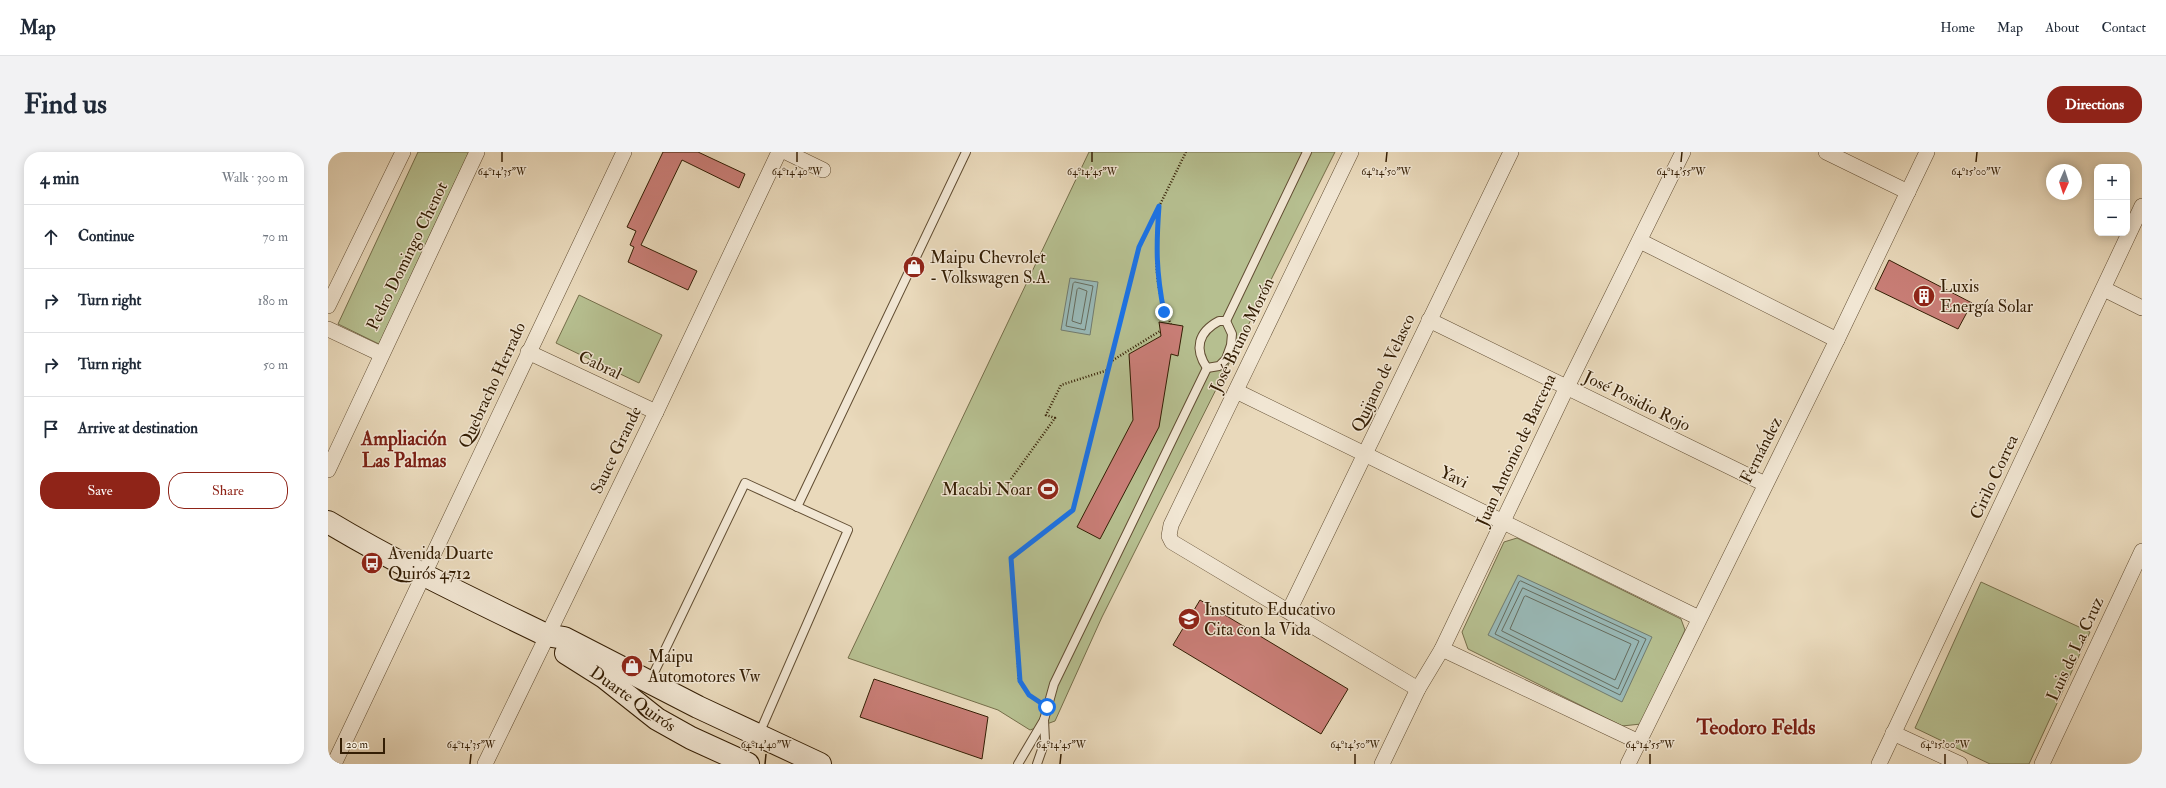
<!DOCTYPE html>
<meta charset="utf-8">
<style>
:root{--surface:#fff;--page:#f2f2f3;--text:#1f2937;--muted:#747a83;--line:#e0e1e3;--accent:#8f2418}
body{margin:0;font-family:"IM FELL Double Pica",serif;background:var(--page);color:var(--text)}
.controls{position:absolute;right:12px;top:12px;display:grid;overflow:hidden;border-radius:8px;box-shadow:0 2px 10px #0003}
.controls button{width:36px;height:36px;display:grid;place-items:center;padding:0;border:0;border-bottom:1px solid var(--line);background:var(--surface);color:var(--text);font:20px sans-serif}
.compass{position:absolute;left:1718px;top:12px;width:36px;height:36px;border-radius:50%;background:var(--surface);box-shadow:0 2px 10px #0003;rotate:183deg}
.scale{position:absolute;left:12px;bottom:10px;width:45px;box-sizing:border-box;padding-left:4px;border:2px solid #341e04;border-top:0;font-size:11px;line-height:14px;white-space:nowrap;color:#341e04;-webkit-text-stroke:3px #f1e6d3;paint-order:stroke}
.stop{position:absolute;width:12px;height:12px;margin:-9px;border:3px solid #1a73e8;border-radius:50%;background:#fff}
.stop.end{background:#1a73e8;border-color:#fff;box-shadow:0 1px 4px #0008}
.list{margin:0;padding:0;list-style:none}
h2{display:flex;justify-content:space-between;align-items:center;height:52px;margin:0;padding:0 16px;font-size:17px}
h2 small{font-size:13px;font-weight:400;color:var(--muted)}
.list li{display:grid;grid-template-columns:26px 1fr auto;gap:12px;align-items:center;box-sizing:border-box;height:64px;padding:0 16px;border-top:1px solid var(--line)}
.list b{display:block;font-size:15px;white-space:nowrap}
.list em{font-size:13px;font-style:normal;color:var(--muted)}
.actions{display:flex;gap:8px;padding:12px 16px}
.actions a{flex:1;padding:9px 0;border:1px solid var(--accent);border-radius:16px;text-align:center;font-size:14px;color:var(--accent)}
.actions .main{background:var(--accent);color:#fff}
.icon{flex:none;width:22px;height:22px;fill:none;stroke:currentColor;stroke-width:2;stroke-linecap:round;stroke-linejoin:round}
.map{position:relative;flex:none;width:1814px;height:612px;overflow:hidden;border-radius:16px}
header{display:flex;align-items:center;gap:24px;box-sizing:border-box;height:56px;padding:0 20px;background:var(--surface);border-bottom:1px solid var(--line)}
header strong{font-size:19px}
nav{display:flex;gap:22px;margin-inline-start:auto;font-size:14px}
.intro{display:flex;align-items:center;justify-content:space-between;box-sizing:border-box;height:96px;padding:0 24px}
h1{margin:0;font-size:28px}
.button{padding:10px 18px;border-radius:16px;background:var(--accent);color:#fff;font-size:14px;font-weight:700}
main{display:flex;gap:24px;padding:0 24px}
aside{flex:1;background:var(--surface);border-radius:16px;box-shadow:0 2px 10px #0003}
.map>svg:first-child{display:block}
.green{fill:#b6bf90;stroke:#756e4a}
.water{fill:#99b9b7;stroke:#717b6f}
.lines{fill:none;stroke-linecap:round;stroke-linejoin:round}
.shore{stroke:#666c5e;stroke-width:1}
.building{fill:#c97e77;stroke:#341e04}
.lane-casing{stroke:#614d32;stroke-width:10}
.street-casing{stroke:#614d32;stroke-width:16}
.secondary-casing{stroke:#341e04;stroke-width:24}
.path{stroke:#341e04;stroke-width:2.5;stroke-dasharray:1 2;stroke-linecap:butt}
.lane{stroke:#f1e6d3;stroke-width:8}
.street{stroke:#f1e6d3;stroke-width:15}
.secondary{stroke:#f1e6d3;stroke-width:22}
.route{stroke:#1a73e8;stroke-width:5}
.ticks{fill:none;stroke:#341e04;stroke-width:1.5}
.labels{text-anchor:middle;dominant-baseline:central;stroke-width:3;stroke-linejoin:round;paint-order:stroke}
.street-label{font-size:17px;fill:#341e04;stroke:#f1e6d3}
.poi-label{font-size:17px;fill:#341e04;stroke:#f1e6d3;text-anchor:start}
.quarter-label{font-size:19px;font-weight:bold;fill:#7a1f14;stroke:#f1e6d3}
.district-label{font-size:21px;font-weight:bold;fill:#7a1f14;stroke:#f1e6d3}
.ticks-label{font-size:10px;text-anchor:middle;fill:#341e04;stroke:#f1e6d3;stroke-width:3;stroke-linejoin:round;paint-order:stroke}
</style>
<header>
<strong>Map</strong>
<nav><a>Home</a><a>Map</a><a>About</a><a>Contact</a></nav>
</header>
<div class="intro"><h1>Find us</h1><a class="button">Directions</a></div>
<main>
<aside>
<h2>4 min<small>Walk · 300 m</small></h2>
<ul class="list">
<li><svg class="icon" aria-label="ahead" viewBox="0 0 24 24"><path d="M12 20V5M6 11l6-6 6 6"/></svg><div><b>Continue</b></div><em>70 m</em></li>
<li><svg class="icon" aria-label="right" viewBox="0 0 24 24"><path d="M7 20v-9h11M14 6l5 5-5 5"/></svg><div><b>Turn right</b></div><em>180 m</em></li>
<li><svg class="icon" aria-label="right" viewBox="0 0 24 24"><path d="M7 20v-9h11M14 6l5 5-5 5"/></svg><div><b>Turn right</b></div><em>50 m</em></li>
<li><svg class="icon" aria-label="arrive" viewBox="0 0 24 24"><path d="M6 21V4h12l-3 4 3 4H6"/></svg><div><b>Arrive at destination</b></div></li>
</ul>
<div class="actions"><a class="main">Save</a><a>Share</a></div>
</aside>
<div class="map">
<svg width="1814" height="612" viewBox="0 0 1814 612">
<rect width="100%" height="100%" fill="#e9d9bb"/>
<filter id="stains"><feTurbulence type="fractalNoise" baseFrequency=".005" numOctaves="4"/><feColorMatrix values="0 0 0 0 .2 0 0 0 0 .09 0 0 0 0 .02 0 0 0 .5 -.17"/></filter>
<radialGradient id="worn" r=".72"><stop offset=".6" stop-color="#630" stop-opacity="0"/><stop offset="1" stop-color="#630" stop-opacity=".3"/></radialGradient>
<g class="green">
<polygon points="90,0 141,0 51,192 10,172"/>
<polygon points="761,0 1007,0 774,465 727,569 702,578 670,558 520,506"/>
<polygon points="251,143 334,183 311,231 228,191"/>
<polygon points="1189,386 1353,467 1357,478 1313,572 1294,574 1140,497 1134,480 1176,390"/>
<polygon points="1653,430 1762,480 1701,612 1662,612 1587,576"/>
</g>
<g class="water">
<polygon points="742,126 770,130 762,183 733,178"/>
<polygon points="1190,423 1324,485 1294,550 1160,483"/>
</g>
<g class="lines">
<g class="shore">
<polygon points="747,130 765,134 757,178 738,174 745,132"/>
<polygon points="751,136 759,139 753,172 744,169 749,138"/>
<polygon points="1193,429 1318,487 1292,543 1167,482 1191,430"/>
<polygon points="1195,436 1311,489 1290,537 1174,479"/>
<polygon points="1198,444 1303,492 1287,528 1182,477 1196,445"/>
</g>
</g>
<g class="building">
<polygon points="335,0 370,0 417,22 411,36 354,8 313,93 369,119 360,138 300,110 306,95 302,93 308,79 299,75"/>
<polygon points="1561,108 1644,151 1630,177 1547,137"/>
<polygon points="831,170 855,174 850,204 843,202 831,275 772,387 749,375 805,268 801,202 833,184"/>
<polygon points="872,448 1020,537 993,582 845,493"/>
<polygon points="546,527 660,565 654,607 532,565"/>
</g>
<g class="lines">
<g class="lane-casing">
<g id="lane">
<path d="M891,169H898L904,182L903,193L898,207L891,214L879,216C866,197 870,180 891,169Z"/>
<polyline points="898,169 979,0"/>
<polyline points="469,355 638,0"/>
<polyline points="322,529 417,331 520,378 431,582"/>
<polyline points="690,612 716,568 726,532 879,216"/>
<polyline points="709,612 717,589 716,568"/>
</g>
</g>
<g class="street-casing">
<g id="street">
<polyline points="458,0 495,18"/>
<polyline points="1023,0 843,373 841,384 844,390 1090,537"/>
<polyline points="1498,0 1580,40"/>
<polyline points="1312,89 1509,188"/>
<polyline points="1776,137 1814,156"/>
<polyline points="0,154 75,0"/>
<polyline points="1101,168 1437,332"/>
<polyline points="0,177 53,202"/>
<polyline points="200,200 328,260"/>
<polyline points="908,239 1371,466"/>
<polyline points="0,318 149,0"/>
<polyline points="961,459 1183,0"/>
<polyline points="1114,497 1311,590"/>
<polyline points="1565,581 1632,612"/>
<polyline points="6,612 296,0"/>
<polyline points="157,612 328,260 451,0"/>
<polyline points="1054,612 1090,537 1114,497 1238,237 1355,0"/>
<polyline points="1300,612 1509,188 1599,0"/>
<polyline points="1551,612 1814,54"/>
<polyline points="1714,612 1814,399"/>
</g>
</g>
<g class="secondary-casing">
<g id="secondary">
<path d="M0,370C70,412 144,447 218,483L236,486L370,555L492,612"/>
<polyline points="238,501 276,525 329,567 363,586 420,612"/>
</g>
</g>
<g class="path">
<path d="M831,57C828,95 824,137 843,172"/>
<polyline points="782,210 832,179"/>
<polyline points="683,327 727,266 718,263 733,233 780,218"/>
<polyline points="710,549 701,543 691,529 683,406 745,358 811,95 858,0"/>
</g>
<use href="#lane" class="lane"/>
<use href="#street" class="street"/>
<use href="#secondary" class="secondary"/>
</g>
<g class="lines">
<path class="route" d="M719,555L701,543L692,529L683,406L745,358L811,95L831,54C828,95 828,120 836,160"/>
</g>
<path class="ticks" d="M174,10V0M469,10V0M764,10V0M1058,10L1059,0M1353,10L1354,0M1648,10L1649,0M142,612L143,602M437,612L438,602M732,612L733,602M1027,612V602M1322,612V602M1617,612V602"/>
<defs>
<g id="shop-disc" transform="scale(1.15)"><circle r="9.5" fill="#8f2418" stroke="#f1e6d3"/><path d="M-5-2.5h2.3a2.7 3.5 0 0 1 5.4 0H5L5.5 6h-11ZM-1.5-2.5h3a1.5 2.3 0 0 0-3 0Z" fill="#fff"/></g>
<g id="building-disc" transform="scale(1.15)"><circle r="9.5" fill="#8f2418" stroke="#f1e6d3"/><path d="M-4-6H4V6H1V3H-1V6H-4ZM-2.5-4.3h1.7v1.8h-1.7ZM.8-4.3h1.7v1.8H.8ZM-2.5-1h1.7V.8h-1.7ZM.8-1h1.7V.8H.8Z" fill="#fff"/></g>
<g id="stadium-disc" transform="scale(1.15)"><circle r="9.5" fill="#8f2418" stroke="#f1e6d3"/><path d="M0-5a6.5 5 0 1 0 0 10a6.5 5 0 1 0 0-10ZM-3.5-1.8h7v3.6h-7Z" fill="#fff"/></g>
<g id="bus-disc" transform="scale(1.15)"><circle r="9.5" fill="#8f2418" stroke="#f1e6d3"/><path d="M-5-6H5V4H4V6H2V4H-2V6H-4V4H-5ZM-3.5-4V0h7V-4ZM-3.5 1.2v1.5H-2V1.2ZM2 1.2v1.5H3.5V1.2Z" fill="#fff"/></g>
<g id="school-disc" transform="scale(1.15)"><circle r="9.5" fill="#8f2418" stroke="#f1e6d3"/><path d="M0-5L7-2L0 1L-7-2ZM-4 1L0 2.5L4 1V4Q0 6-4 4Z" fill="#fff"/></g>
</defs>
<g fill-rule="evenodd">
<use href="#shop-disc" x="586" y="115"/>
<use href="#building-disc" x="1596" y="144"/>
<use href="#stadium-disc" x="720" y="337"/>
<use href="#bus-disc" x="44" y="411"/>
<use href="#school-disc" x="861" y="467"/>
<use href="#shop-disc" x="304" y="514"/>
</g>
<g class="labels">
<g class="street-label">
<text transform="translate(79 104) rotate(-64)">Pedro Domingo Chenot</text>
<text transform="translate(914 183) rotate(-64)">José Bruno Morón</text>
<text transform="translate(272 213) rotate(25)">Cabral</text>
<text transform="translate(1055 221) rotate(-65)">Quijano de Velasco</text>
<text transform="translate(164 233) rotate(-65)">Quebracho Herrado</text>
<text transform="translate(1309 249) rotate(26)">José Posidio Rojo</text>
<text transform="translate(288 298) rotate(-64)">Sauce Grande</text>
<text transform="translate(1188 298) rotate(-65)">Juan Antonio de Barcena</text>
<text transform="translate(1433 298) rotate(-63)">Fernández</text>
<text transform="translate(1126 325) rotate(26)">Yavi</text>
<text transform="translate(1666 325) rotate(-65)">Cirilo Correa</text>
<text transform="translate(1747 497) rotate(-65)">Luis de La Cruz</text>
<text transform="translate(305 547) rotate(35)">Duarte Quirós</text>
</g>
<g class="poi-label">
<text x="602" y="105">Maipu Chevrolet<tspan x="602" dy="20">- Volkswagen S.A.</tspan></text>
<text x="1612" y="134">Luxis<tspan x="1612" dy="20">Energía Solar</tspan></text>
<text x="704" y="337" text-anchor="end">Macabi Noar</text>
<text x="60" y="401">Avenida Duarte<tspan x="60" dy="20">Quirós 4712</tspan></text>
<text x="876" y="457">Instituto Educativo<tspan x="876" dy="20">Cita con la Vida</tspan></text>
<text x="320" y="504">Maipu<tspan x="320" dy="20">Automotores Vw</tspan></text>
</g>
<g class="quarter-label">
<text x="76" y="287">Ampliación<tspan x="76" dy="22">Las Palmas</tspan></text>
</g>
<g class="district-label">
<text x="1428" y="575">Teodoro Felds</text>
</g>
</g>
<g class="ticks-label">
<text x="174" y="23">64°14'35"W</text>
<text x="469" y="23">64°14'40"W</text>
<text x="764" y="23">64°14'45"W</text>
<text x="1058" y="23">64°14'50"W</text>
<text x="1353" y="23">64°14'55"W</text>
<text x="1648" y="23">64°15'00"W</text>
<text x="143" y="596">64°14'35"W</text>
<text x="438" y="596">64°14'40"W</text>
<text x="733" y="596">64°14'45"W</text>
<text x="1027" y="596">64°14'50"W</text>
<text x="1322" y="596">64°14'55"W</text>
<text x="1617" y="596">64°15'00"W</text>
</g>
<rect width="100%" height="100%" filter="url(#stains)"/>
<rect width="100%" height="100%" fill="url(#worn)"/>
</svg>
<div class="controls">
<button>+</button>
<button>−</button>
</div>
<svg class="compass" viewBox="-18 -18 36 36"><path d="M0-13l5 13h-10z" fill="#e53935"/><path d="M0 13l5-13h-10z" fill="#747a83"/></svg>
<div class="scale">20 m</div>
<div class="stop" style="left:719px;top:555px"></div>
<div class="stop end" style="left:836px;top:160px"></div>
</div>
</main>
